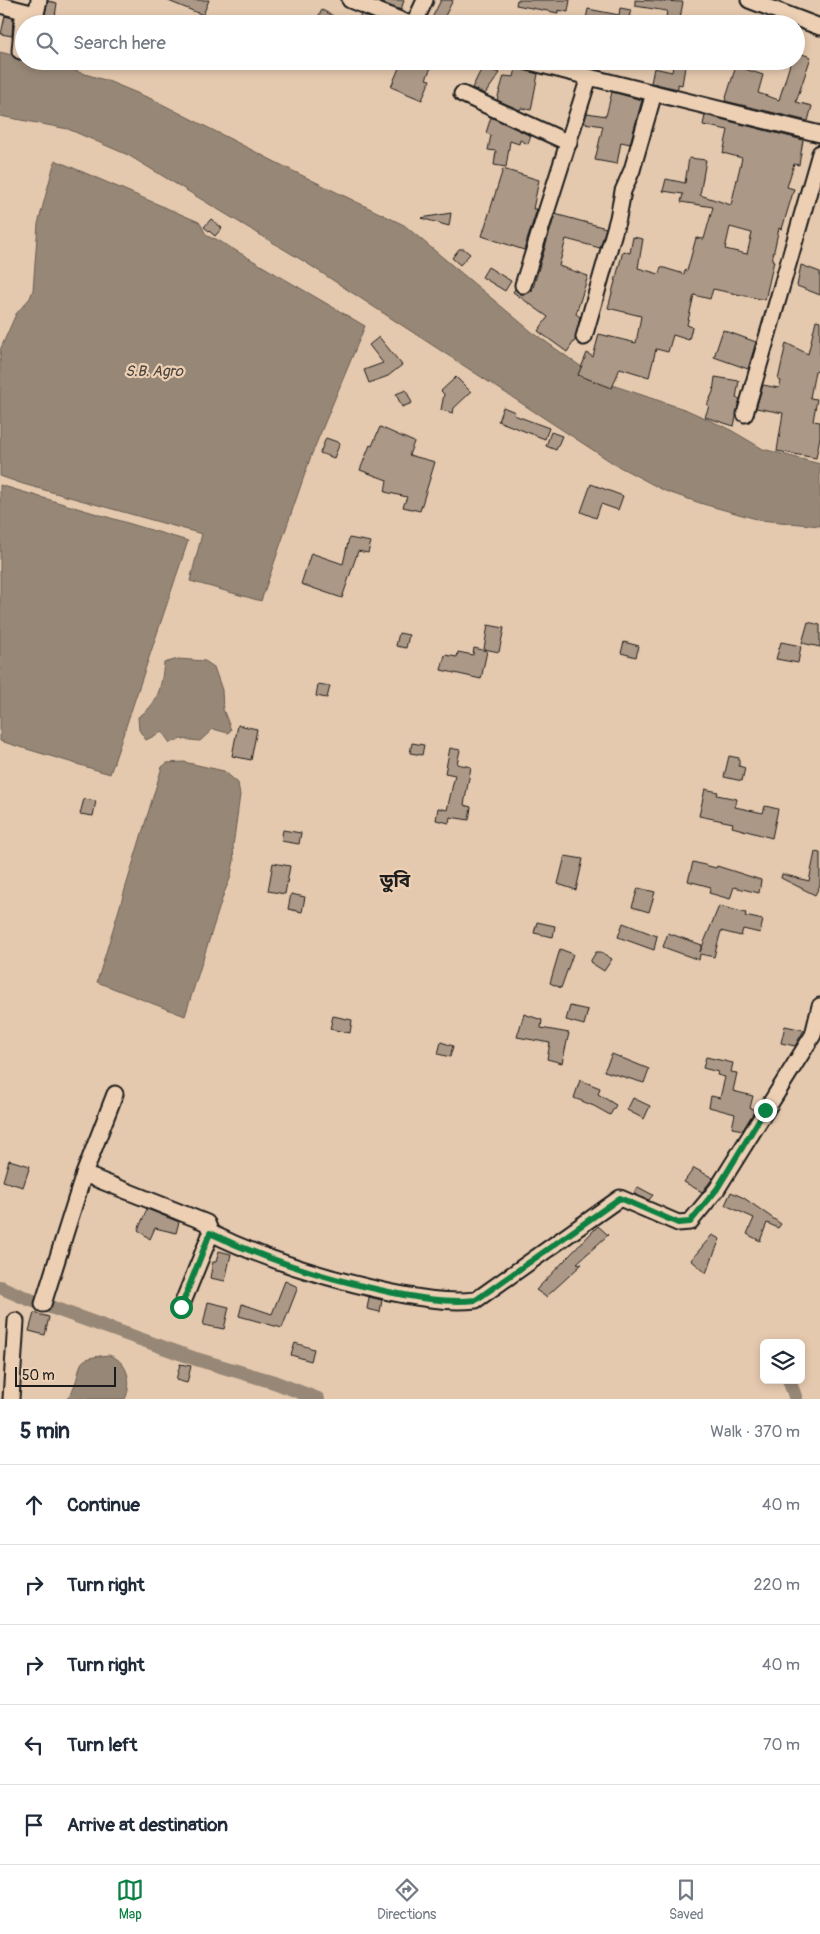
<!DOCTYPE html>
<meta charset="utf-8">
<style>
:root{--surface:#fff;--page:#f2f2f3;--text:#1f2937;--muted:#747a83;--line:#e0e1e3;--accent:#0b8043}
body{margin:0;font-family:Pangolin,"Noto Sans Bengali",sans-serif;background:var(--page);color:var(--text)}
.controls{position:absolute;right:15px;bottom:15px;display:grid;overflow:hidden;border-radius:8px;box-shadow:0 2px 8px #0003}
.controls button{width:45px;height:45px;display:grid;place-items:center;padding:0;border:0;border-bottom:1px solid var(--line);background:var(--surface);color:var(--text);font:25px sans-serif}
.scale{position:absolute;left:15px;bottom:12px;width:101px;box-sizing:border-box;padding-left:5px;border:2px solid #1c1c1c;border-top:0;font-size:14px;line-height:18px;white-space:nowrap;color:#1c1c1c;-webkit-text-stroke:4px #edd0b4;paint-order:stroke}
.stop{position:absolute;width:15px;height:15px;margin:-11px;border:4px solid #0b8043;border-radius:50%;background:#fff}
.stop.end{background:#0b8043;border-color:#fff;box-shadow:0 1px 5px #0008}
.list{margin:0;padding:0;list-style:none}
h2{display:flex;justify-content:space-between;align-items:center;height:65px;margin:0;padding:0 20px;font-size:21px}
h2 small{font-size:16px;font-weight:400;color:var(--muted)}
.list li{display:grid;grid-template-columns:32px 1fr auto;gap:15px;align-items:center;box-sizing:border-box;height:80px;padding:0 20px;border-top:1px solid var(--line)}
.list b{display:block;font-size:19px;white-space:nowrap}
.list em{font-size:16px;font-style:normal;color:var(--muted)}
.icon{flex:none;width:28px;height:28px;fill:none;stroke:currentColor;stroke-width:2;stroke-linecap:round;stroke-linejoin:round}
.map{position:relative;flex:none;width:820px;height:1399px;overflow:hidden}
.search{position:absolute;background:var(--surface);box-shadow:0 2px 8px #0003;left:15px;right:15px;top:15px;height:55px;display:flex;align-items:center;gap:12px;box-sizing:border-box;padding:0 18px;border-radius:28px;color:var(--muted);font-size:19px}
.sheet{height:465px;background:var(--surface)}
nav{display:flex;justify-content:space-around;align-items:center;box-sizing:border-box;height:70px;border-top:1px solid var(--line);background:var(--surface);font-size:14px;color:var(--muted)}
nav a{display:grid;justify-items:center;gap:2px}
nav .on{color:var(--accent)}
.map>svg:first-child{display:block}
.water{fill:#978776;stroke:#665c52}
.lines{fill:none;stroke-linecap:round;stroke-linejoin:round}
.canal{stroke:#978776;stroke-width:14}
.building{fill:#ac9886;stroke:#1c1c1c;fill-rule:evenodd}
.minor-casing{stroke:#1c1c1c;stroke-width:19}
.minor{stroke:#edd0b4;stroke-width:15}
.route{stroke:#0b8043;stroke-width:6}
.labels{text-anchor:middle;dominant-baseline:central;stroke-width:4.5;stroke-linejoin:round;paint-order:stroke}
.water-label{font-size:15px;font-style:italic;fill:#47413c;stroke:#edd0b4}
.district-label{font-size:19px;font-weight:bold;fill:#1c1c1c;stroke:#edd0b4}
</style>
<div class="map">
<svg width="820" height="1399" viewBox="0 0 820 1399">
<rect width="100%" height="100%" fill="#e5c9ae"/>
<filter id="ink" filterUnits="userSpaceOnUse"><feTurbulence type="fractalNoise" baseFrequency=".02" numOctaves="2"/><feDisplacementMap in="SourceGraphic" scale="10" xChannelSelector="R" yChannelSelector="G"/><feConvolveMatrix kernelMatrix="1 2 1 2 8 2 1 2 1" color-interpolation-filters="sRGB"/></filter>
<g filter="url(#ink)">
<g class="water">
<polygon points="0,52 24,58 24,61 37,61 69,69 108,81 154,100 293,171 404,225 532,332 603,382 687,410 729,429 763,449 820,464 820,526 760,520 703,504 665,491 616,465 305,262 128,155 68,129 0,116"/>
<path d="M55,160L199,222C206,231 203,237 216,239L365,326L311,456L261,601L190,581L202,534L23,484L0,476V350L16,314L30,298L33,290L38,224Z"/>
<polygon points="0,485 188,541 110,774 0,741"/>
<path d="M178,659L205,661L214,667L222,690L223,709L231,730L228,733L213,729L200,741L181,739L170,743L162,732L146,740L139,730L138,717C159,704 161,687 164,663Z"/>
<polygon points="184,762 224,771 238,783 240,795 233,846 234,861 230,879 224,893 185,1016 97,982 162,767 167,763"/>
<path d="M109,1355C128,1361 133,1383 125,1399H67C69,1395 72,1393 73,1389C85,1361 72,1359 109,1355Z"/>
</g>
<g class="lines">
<g class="canal">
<polyline points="0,1287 28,1299 196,1359 274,1382 318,1399"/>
<polyline points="789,1380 796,1399"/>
</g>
</g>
<g class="building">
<polygon points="166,0 209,0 203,15"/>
<polygon points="381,0 404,0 401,10 380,2"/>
<polygon points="441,0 453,0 441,24 429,24"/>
<polygon points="517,0 570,0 568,12 558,10 558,13 516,5"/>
<polygon points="635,0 683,2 679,24 665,24 667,11 635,6"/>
<polygon points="48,1 57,3 54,24 35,24 43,20"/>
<polygon points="620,8 631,10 629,17 638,18 637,24 585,24 588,9 619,15"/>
<polygon points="322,10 349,24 314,24"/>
<polygon points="361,14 384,24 370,24 359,18"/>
<polygon points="5,16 13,18 12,36 1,34"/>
<polygon points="796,52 811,57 796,102 812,106 808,121 725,101 736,66 763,75 758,93 779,100 791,61 796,61"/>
<polygon points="402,61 416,61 431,68 426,79 430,80 422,100 391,87"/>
<polygon points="674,61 686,61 682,85 678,84 678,89 651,83 654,68 672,72"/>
<polygon points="517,64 523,70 538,74 531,110 521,108 520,110 497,100 504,76 514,77"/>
<polygon points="482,68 500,73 485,94 472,88"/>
<polygon points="612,92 642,100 630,144 621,142 617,164 595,160 603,126 584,123 587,113 606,116"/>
<path d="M705,115L803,140L799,165L794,164L787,187L794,189L782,229L779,228L772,260L774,261L765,300L713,289L710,299L694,295L687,325L692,327L689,340L673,335L668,352L656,349L649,377L620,368L612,388L578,375L587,353L593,357L599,334L636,343L641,316L608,308L623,251L630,253L633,237L643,239L638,268L659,274L661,267L684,274L685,270L687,271L696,238L704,239L713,207L681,202L683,194L663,191L666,179L685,183L689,158L706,160L700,195L731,205L742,158L723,153L728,130L703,125ZM730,227L752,233L747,254L725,249Z"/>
<polygon points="491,117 531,136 528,144 520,140 519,144 510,141 506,167 494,165 496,151 488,150 491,135 486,133"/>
<polygon points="503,169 539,180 533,209 537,209 524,250 482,236"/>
<polygon points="451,213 449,226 421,218"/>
<polygon points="555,214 606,228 600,248 566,239 559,266 588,276 576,314 580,317 575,340 567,352 538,331 548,317 513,292 515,289 520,294 525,294 530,290 532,291"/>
<polygon points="211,219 222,228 215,236 204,227"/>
<polygon points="459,249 464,249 470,254 460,265 452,258"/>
<polygon points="801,265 820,272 820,295 797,286"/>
<polygon points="488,267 511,281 505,291 482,277"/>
<polygon points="816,320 820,321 820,372 815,371 810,398 817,399 813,421 820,422 820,437 816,458 777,451 783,413 756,408 763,385 779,388 781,381 778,380 786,343 808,354"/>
<polygon points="723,330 756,342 748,369 714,357"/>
<polygon points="379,337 402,365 388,376 369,383 364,370 383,363 369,345"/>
<polygon points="456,377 471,392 454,408 453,413 441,410 444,394 441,391"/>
<polygon points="715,377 739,381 736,398 740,399 734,426 705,417 709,406 707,405 713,392"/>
<polygon points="406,390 412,403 402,407 396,394"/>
<polygon points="503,407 515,412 514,415 549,428 545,439 498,421"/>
<polygon points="380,427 414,442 409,455 435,462 420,511 403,507 407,497 385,492 387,480 360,470 370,445 372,446"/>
<polygon points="551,432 562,436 556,450 546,446"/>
<polygon points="326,438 340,443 334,458 320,453"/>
<polygon points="591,484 623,496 618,510 601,504 596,518 581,512"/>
<polygon points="349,538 371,542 368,553 358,551 342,598 301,584 311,553 343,564"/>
<polygon points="808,622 820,625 820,647 802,643"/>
<polygon points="488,625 504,628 499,652 484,649"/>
<polygon points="399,633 409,635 406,648 396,646"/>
<polygon points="624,642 639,646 636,657 621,653"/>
<polygon points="781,642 801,646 798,663 776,659"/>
<polygon points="474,648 487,651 481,679 441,670 445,655 457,657 458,652 473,655"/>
<polygon points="318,684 330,686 327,698 316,696"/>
<polygon points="238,725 257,729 251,760 232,756"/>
<polygon points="412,743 424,745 422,755 410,753"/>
<polygon points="450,748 460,750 457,764 471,767 464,805 471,807 469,820 450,817 449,823 436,820 438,808 447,810 455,775 445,773"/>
<polygon points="729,756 739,758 739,766 745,768 742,781 724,777"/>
<polygon points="705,789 718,792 717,795 737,799 735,807 763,813 765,806 778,809 772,838 732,827 733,823 699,816"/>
<polygon points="84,799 96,801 93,816 80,814"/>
<polygon points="283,830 301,833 299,844 281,841"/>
<polygon points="815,852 820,853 820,885 815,895 781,878 782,874 809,881"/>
<polygon points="565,856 583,859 576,890 558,884"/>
<polygon points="693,862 716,868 717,866 761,880 759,893 734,887 730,899 709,893 711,887 688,881"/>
<polygon points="273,863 290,866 285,894 268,891"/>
<polygon points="638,888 655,892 649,912 632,907"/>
<polygon points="291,894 305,897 302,912 288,909"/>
<polygon points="719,906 746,913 745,916 763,920 760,933 743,929 741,936 721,931 714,957 700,954 699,960 663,947 668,933 702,945 700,952"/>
<polygon points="537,922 555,926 553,937 534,933"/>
<polygon points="623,923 657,936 654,950 618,937"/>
<polygon points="560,949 573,954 561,988 550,983"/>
<polygon points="596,952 601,952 612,959 604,971 590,962"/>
<polygon points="570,1006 588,1010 584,1025 566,1020"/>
<polygon points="524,1014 542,1020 541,1028 569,1033 562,1063 547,1059 550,1043 517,1037"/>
<polygon points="333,1016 352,1020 350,1033 330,1029"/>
<polygon points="785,1026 804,1030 795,1046 781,1043"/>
<polygon points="441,1042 453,1046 450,1057 438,1054"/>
<polygon points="612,1054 649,1069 644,1083 604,1071"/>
<polygon points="706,1057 733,1063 731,1072 737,1073 733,1091 753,1096 750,1108 755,1110 743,1130 732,1128 735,1114 709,1107 711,1096 720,1098 725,1077 717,1075 718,1072 703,1068"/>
<polygon points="580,1080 600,1088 598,1094 616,1105 610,1115 594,1106 574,1098"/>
<polygon points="633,1098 650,1106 644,1119 627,1110"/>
<polygon points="9,1160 30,1166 23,1187 3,1181"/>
<polygon points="694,1168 713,1178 702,1192 684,1182"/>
<polygon points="638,1187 653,1195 649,1200 634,1194"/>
<polygon points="731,1192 744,1198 781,1224 778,1228 767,1223 760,1241 747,1234 754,1218 725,1205"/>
<polygon points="147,1209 179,1222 176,1233 155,1228 150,1239 138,1230"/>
<polygon points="598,1226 608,1235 577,1263 582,1264 546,1297 536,1290"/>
<polygon points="712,1235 720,1239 706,1273 691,1260"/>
<polygon points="219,1251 231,1254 225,1281 210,1278 213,1262 216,1262"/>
<polygon points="285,1281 298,1287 282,1328 239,1316 242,1304 272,1314"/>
<polygon points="369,1297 382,1300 380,1312 367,1309"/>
<polygon points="208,1302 229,1307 224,1329 203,1325"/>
<polygon points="34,1313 49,1317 45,1335 29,1331"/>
<polygon points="295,1343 314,1349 311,1361 291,1355"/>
<polygon points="180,1364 191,1366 187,1383 176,1380"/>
</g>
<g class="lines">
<g class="minor-casing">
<g id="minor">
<polyline points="350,0 410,24"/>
<polyline points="749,0 820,27"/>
<polyline points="0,5 35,14"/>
<polyline points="414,24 425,0"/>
<polyline points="20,51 23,17 36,14 39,0"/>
<polyline points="526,61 589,77"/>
<polyline points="462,94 569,143"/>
<polyline points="523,285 589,77 820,134"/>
<polyline points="584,337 618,218 623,191 632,170 654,93"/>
<polyline points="745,414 820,153"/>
<polyline points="84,1174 207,1223 211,1233 181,1307"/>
<path d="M211,1233C266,1260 328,1279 389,1292C418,1298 447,1303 476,1300L620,1198L678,1223L690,1222L717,1189L813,1035L820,1006"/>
<polyline points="43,1304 84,1174 115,1094"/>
<polyline points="11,1399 16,1321"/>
</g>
</g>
<use href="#minor" class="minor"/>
</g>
</g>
<g class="lines" filter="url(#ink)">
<path class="route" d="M181,1307L210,1233C266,1260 328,1279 389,1292C418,1298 447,1303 476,1300L620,1198L678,1223L690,1222L717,1189L765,1110"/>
</g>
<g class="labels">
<g class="water-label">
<text x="154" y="371">S.B. Agro</text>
</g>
<g class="district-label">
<text x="395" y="881">ডুবি</text>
</g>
</g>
</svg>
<div class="controls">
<button><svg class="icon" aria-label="layers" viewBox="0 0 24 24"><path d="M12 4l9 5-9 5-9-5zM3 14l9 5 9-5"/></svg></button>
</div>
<div class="scale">50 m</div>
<div class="stop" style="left:181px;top:1307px"></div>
<div class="stop end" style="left:765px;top:1110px"></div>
<div class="search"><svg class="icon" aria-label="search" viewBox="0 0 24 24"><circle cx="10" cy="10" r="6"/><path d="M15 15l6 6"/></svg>Search here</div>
</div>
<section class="sheet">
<h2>5 min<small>Walk · 370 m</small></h2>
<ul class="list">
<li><svg class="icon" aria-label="ahead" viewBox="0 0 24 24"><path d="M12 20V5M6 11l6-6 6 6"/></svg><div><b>Continue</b></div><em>40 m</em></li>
<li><svg class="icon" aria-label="right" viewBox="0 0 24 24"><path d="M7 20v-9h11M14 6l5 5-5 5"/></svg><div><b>Turn right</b></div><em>220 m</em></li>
<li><svg class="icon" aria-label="right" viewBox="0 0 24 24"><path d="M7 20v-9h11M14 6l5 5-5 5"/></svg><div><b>Turn right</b></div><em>40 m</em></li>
<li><svg class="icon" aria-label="left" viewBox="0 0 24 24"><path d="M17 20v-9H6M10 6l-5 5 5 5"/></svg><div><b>Turn left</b></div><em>70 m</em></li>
<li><svg class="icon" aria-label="arrive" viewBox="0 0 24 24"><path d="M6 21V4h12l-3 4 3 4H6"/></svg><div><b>Arrive at destination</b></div></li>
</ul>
</section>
<nav>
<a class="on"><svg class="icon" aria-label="map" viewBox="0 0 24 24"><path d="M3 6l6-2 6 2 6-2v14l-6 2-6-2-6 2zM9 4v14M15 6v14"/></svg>Map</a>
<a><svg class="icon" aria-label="directions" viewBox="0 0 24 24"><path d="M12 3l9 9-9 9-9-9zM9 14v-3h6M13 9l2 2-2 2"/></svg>Directions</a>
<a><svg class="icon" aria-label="saved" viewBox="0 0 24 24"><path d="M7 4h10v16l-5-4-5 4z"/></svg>Saved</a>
</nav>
